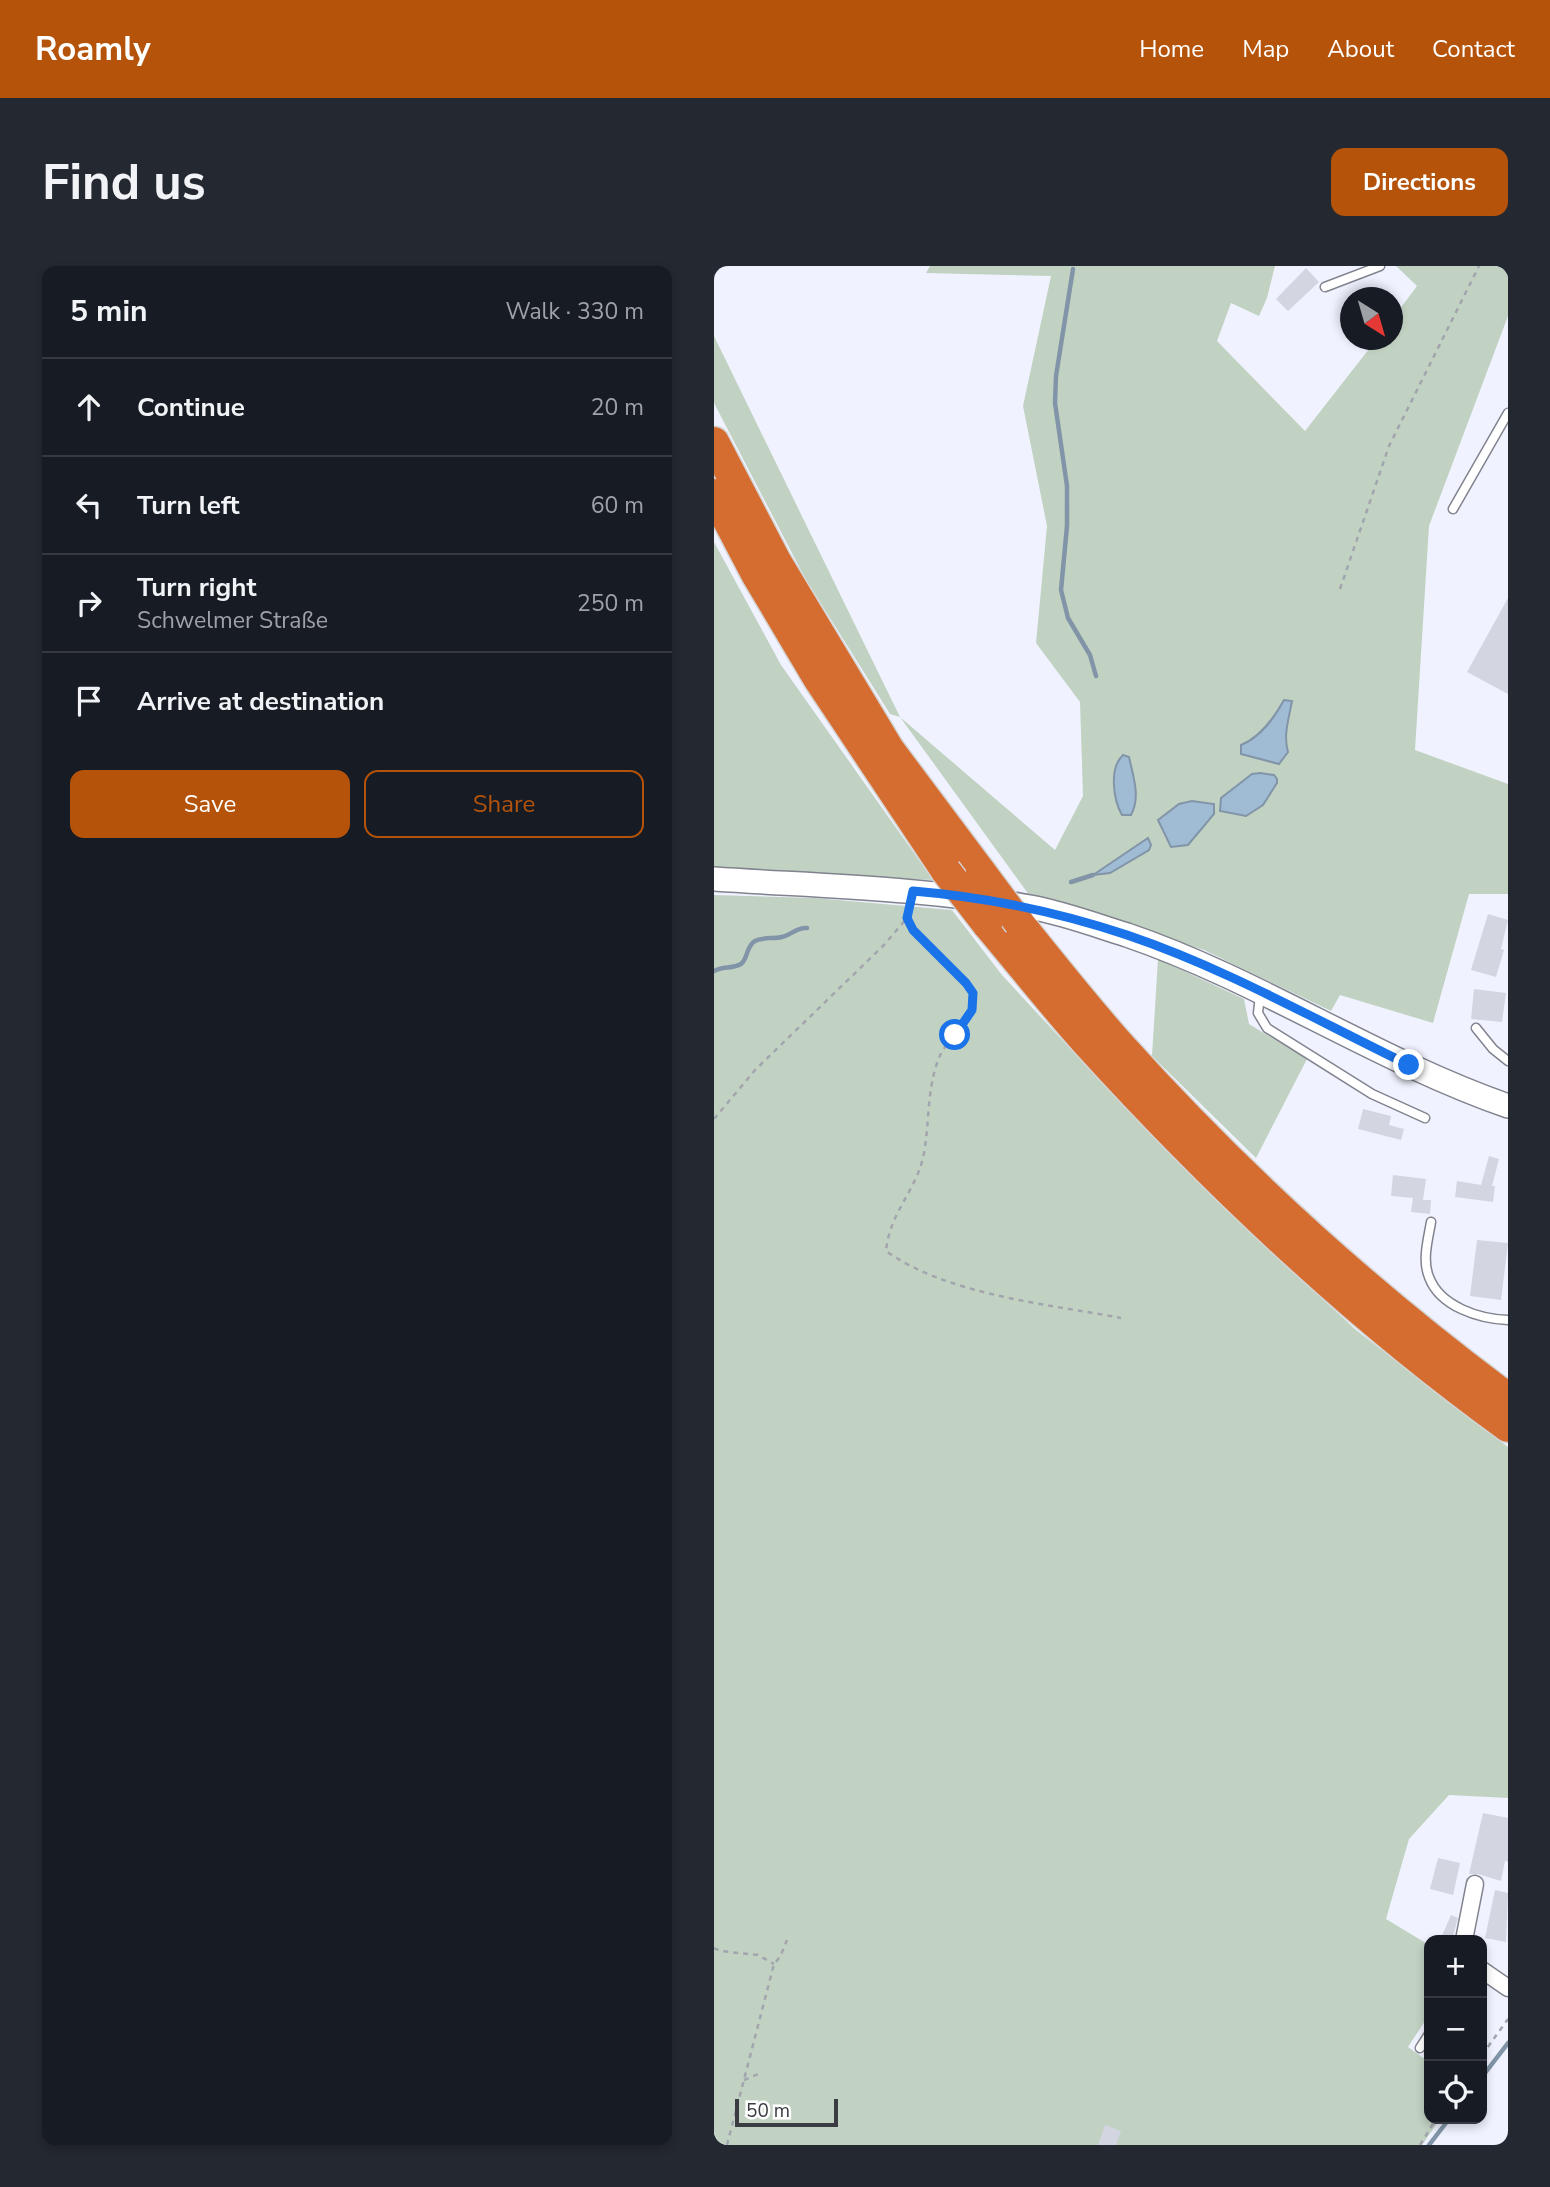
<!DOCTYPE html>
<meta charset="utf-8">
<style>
:root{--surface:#171b24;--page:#242831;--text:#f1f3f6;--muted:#9ea1a6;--line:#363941;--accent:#b45309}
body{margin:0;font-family:"Nunito Sans",sans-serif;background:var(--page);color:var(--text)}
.controls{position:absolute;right:21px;bottom:21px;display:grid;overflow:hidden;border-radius:14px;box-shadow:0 4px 10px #0003}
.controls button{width:63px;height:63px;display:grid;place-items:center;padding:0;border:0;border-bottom:2px solid var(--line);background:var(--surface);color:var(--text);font:35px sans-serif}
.compass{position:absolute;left:626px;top:21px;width:63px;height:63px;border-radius:50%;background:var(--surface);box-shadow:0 4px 10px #0003;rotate:143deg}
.scale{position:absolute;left:21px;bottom:18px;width:103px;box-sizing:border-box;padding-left:7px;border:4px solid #3b3c41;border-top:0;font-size:19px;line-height:24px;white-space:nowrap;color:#3b3c41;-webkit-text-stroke:5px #fff;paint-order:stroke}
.stop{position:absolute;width:21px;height:21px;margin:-16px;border:5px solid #1a73e8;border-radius:50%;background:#fff}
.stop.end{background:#1a73e8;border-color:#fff;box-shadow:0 2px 7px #0008}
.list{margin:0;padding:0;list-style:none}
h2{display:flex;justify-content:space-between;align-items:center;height:91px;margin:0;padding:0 28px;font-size:30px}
h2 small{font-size:23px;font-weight:400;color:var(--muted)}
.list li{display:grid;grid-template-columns:46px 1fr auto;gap:21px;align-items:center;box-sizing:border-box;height:98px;padding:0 28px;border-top:2px solid var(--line)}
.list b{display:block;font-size:26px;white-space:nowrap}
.list p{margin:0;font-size:23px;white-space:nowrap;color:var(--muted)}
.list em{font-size:23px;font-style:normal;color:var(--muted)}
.actions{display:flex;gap:14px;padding:21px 28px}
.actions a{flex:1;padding:16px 0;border:2px solid var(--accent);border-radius:14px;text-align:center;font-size:24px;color:var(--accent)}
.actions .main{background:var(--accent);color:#fff}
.icon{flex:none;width:38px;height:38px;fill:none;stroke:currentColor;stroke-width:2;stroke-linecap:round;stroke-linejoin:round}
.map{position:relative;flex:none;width:794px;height:1879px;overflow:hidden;border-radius:14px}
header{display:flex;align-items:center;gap:42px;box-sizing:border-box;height:98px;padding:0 35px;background:var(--accent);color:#fff}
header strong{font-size:33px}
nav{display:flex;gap:38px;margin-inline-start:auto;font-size:24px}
.intro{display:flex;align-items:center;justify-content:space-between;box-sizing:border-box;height:168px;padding:0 42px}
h1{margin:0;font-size:49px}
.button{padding:18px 32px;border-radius:14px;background:var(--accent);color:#fff;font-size:24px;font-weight:700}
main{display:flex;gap:42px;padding:0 42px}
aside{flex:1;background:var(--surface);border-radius:14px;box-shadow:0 4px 10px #0003}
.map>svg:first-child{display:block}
.green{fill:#c1d2c2}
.water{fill:#a0bbd4;stroke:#8295a8;stroke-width:2}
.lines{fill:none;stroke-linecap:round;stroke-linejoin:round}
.stream{stroke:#8295a8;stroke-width:4.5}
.building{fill:#d3d5e1}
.service-casing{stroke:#81838e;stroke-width:11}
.minor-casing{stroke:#81838e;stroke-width:19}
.secondary-casing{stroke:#81838e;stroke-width:26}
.motorway-casing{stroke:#d4d4d5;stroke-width:33}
.path{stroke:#a3a5ae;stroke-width:2.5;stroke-dasharray:5 5;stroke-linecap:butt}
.service{stroke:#fff;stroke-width:8}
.minor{stroke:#fff;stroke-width:16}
.secondary{stroke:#fff;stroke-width:23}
.motorway{stroke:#d56d31;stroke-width:30}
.motorway-bridge-casing{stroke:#d4d4d5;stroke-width:33;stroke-linecap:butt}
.motorway-bridge{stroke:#d56d31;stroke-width:30}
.route{stroke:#1a73e8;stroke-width:9}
</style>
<header>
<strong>Roamly</strong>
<nav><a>Home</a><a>Map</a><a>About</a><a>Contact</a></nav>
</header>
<div class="intro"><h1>Find us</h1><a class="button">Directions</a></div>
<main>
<aside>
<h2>5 min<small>Walk · 330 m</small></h2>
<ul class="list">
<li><svg class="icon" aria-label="ahead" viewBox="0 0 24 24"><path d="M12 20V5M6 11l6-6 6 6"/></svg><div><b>Continue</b></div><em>20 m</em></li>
<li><svg class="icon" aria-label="left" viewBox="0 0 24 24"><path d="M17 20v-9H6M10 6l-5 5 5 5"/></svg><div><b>Turn left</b></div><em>60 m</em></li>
<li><svg class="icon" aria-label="right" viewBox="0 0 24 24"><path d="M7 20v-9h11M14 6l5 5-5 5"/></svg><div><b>Turn right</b><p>Schwelmer Straße</p></div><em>250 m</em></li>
<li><svg class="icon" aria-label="arrive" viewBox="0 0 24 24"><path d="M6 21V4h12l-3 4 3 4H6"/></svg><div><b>Arrive at destination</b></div></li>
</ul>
<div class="actions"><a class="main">Save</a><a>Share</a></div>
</aside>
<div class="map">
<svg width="794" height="1879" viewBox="0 0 794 1879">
<rect width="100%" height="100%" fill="#f0f3ff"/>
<g class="green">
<polygon points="216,0 561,0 553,32 545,50 517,37 503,75 591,165 662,74 678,74 679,52 703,20 682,0 794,0 794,50 715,260 701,484 794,518 794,628 755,628 719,757 626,729 617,745 490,684 318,633 186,451 176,448 91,312 0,137 0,70 186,451 341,584 369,530 366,436 322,377 333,260 309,140 337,10 212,7"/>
<polygon points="0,276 67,399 219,614 62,607 0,602"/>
<polygon points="0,629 101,632 238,644 288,709 387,816 511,943 642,1064 794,1181 794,1532 735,1529 695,1573 672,1653 715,1679 715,1749 694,1781 715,1796 715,1853 726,1853 708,1879 0,1879"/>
<polygon points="444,693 530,733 535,758 593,793 542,892 438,790"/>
</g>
<g class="water">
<path d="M570,434L578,435C575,452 569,469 574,486L565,498L527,488V479C547,471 560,452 570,434Z"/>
<path d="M409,489L415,491C419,510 427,531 417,549H408C399,533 395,502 409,489Z"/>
<polygon points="546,507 560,509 563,513 563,517 549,539 532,550 506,545 507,532 538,508"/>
<polygon points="478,535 500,538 500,548 474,579 457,581 444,554 465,538"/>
<polygon points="434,572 437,579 435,584 396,607 379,609"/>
</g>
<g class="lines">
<g class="stream">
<polyline points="359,3 342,110 341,137 353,220 353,260 347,324 354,352 376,389 382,410"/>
<polyline points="357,616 379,609"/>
<path d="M0,705C8,700 19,703 27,698C34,693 32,680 41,675C48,671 60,673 68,671C77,669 83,661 93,662"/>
<polyline points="768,1811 794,1777"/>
<polyline points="715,1879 735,1853"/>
</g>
</g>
<g class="building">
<polygon points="592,2 605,16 574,45 562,33"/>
<polygon points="794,332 794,428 753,406"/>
<polygon points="774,648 794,654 787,683 790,684 782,711 757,704"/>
<polygon points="760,723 792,727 788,756 757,753"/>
<polygon points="649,843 677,850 675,859 690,863 687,874 644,863"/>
<polygon points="775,890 785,893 778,920 781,920 779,936 741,931 743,915 767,919"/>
<polygon points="679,909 712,913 709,934 717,934 716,948 697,946 699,932 677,930"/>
<polygon points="763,974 794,977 787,1034 756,1030"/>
<polygon points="769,1547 794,1552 794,1596 791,1595 787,1615 764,1608 755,1608"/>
<polygon points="724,1592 746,1597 739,1629 716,1623"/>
<polygon points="781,1624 794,1627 792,1676 771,1672"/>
<polygon points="737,1649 744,1652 738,1674 726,1674"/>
<polygon points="391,1859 407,1865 402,1879 384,1879"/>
</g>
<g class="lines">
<g class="service-casing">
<g id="service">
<polyline points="611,21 666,0"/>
<polyline points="739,243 794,147"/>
<polyline points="546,729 544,747 553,762 658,828 711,852"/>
<polyline points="762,762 779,783 794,795"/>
<path d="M717,956C714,974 708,994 715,1011C726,1041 766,1053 794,1054"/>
<polyline points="706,1782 715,1768"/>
</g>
</g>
<g class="minor-casing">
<g id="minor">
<polyline points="750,1674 761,1618"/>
<polyline points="768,1704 794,1722"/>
</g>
</g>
<g class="secondary-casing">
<path id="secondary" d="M0,613C105,620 212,622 316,641C349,647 381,659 413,669C545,714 662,794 794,840"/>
</g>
<g class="motorway-casing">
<g id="motorway">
<polyline points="0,176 62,295 175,483 267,606"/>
<polyline points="0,228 42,308 105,414 232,605"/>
<path d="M305,657C338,698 371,740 406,779C523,909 654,1028 794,1132"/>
<path d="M273,658C306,697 338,738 372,776C500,917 639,1049 794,1161"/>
</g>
</g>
<g class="path">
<polyline points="626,323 675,180 765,0"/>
<path d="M193,652C205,675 255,711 259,728C264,750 232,773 225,792C212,824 216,860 209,892C200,928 176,946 172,985C233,1029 334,1038 407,1052"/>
<polyline points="0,853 42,803 170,679 193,652 195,642"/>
<polyline points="0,1682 6,1685 44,1689 60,1698"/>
<polyline points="768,1789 794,1753"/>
<polyline points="30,1814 44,1808"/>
<polyline points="13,1879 60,1698 66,1691 73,1674"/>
<polyline points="706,1879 722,1853"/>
</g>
<use href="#service" class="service"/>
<use href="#minor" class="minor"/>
<use href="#secondary" class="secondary"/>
<use href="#motorway" class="motorway"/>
<g class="motorway-bridge-casing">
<g id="motorway-bridge">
<polyline points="232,605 273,658"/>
<polyline points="267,606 305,657"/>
</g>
</g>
<use href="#motorway-bridge" class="motorway-bridge"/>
</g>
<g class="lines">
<path class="route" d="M241,769L258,744L259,727L252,717L199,664L193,652L199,625C272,631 344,646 413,669C511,702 602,754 695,799"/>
</g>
</svg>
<div class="controls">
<button>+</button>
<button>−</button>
<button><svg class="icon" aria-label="locate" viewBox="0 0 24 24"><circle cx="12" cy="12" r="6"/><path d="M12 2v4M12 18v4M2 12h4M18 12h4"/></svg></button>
</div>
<svg class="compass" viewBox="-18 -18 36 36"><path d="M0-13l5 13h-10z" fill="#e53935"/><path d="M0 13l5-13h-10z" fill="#9ea1a6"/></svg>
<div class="scale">50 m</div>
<div class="stop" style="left:241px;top:769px"></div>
<div class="stop end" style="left:695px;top:799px"></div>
</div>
</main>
